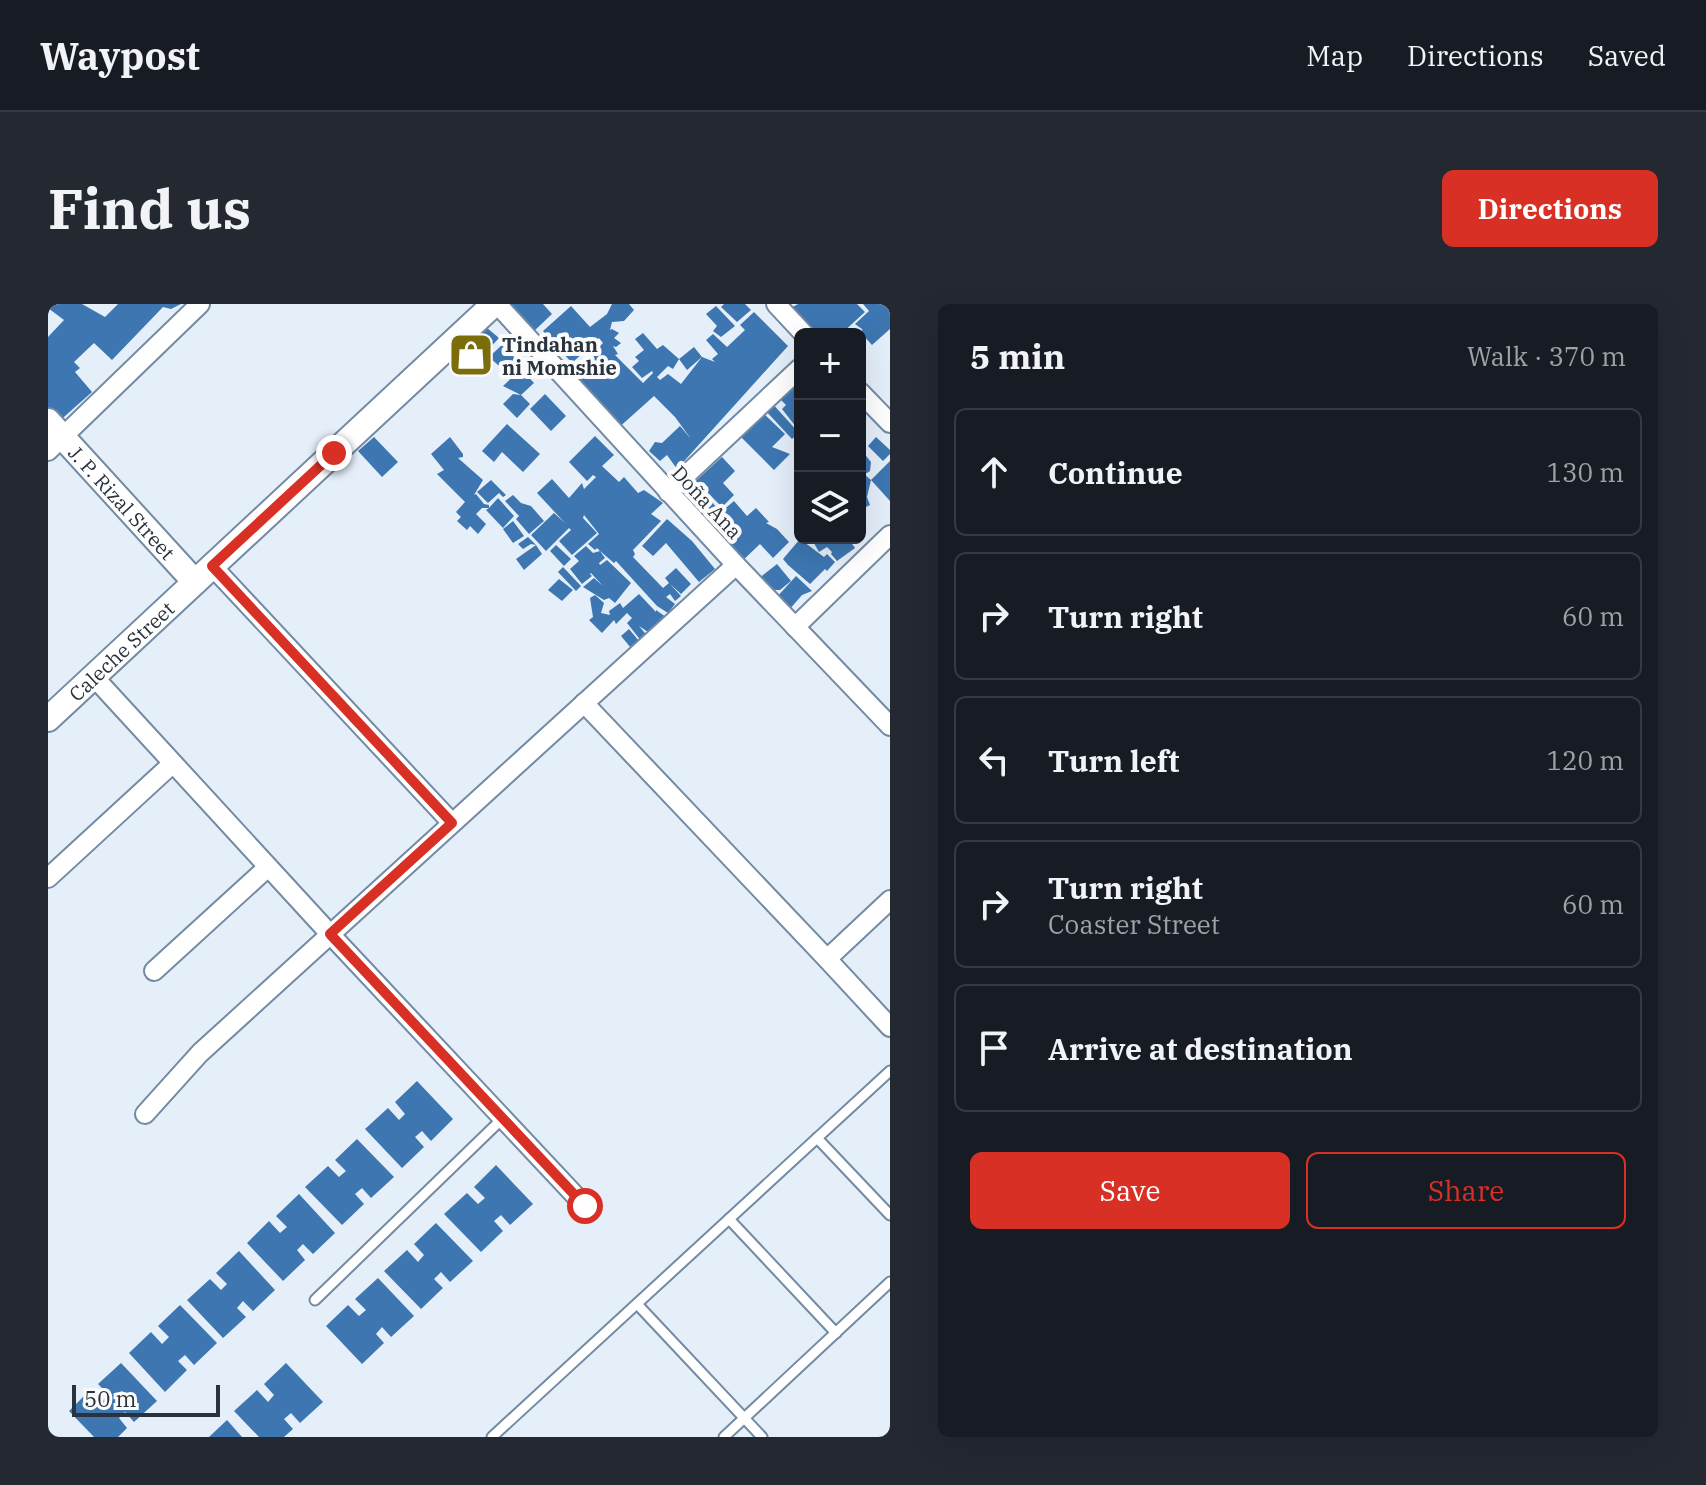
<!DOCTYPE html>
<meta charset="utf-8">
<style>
:root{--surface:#171b24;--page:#242831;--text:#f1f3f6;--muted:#9ea1a6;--line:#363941;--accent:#d93025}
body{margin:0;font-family:"IBM Plex Serif",serif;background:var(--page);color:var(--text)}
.controls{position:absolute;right:24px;top:24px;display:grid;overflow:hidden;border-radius:12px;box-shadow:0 8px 32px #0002}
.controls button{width:72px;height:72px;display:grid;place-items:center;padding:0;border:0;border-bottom:2px solid var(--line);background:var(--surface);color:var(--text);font:40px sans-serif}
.scale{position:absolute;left:24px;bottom:20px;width:148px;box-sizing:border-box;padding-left:8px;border:4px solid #29333d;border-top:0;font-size:22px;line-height:28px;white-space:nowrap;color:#29333d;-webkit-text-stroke:6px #fbfbfb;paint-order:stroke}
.stop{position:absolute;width:24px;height:24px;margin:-18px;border:6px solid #d93025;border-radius:50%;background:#fff}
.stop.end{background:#d93025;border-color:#fff;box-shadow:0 2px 8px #0008}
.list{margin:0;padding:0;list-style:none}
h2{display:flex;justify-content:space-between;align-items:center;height:104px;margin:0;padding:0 32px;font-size:34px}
h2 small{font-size:26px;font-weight:400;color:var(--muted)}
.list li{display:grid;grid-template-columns:52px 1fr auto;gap:24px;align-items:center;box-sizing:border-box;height:128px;margin:0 16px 16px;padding:0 16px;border:2px solid var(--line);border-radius:12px}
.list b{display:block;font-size:30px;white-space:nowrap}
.list p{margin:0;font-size:26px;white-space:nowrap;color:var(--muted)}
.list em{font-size:26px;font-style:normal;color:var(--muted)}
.actions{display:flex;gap:16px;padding:24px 32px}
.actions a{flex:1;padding:18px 0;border:2px solid var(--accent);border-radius:12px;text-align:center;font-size:28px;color:var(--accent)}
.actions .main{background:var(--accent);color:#fff}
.icon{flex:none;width:44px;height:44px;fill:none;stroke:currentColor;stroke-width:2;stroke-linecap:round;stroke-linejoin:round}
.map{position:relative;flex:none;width:842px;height:1133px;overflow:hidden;border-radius:12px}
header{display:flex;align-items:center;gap:48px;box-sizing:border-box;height:112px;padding:0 40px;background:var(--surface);border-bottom:2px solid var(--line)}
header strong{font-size:38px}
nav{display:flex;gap:44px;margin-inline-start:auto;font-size:28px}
.intro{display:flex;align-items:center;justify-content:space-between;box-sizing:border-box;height:192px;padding:0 48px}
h1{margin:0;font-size:56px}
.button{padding:20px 36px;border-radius:12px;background:var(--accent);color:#fff;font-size:28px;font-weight:700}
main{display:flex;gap:48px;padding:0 48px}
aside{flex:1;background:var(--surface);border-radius:12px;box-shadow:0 8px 32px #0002}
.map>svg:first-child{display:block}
.building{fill:#3d76b1}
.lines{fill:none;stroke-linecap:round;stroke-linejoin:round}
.service-casing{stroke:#738aa3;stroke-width:13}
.minor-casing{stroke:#738aa3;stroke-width:22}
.tertiary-casing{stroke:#738aa3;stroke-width:28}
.service{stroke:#fff;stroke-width:9}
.minor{stroke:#fff;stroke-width:18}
.tertiary{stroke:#fff;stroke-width:24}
.route{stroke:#d93025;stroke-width:10}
.labels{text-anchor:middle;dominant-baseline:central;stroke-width:8;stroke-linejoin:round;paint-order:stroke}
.poi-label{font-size:20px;font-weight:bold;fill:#29333d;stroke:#fbfbfb;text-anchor:start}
.street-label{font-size:20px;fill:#29333d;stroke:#fbfbfb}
</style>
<header>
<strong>Waypost</strong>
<nav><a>Map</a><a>Directions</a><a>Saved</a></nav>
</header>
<div class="intro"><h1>Find us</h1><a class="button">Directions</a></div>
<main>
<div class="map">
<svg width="842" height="1133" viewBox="0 0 842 1133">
<rect width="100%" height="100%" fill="#e5effa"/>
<g class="building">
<polygon points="0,0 34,0 57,13 70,0 133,0 123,5 115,3 64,56 46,39 26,58 32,64 27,68 44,88 8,120 0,112 0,33 16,16 0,4"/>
<polygon points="460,0 495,0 504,10 484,29"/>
<polygon points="564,0 581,0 586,6 576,17 564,18 562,26 564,25 571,29 566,34 573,39 568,43 565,42 570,50 567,51 595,79 605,69 604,67 594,74 584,63 591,57 587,53 596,46 587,35 595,29 609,45 615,41 631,55 625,65 620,62 609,73 612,76 620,70 633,80 654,53 639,66 631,55 646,43 654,53 667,58 664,55 670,50 658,36 665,30 679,43 697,26 692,21 706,8 740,42 629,165 619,151 612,157 601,147 607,138 614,139 632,122 643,135 627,113 606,92 568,126 523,71 555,39 551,34 524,59 495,27 523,2 542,23 559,10"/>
<polygon points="676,0 697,0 703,6 689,18 673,3"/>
<polygon points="750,0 809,0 817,8 793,30 767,30 751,20 741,5"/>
<polygon points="815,0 837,0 842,6 842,25 824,41 815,31 814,25 807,20 821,7"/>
<polygon points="668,2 687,22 673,33 665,27 669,22 658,10"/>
<polygon points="432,18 451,34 428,59 410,43"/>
<polygon points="454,41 471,58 459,69 441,53"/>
<polygon points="473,65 486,79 473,91 455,82"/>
<polygon points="752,73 752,128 734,105 738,101 730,93"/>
<polygon points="465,90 473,91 482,100 469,114 455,100"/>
<polygon points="497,90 518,112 503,127 482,105"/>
<polygon points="722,97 751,129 744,135 715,104"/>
<polygon points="713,107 737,130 724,143 742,150 726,166 690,130"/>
<polygon points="459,120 492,150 475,168 454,148 446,158 434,147"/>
<polygon points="547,132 566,151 554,162 571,178 576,173 590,189 596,186 615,199 603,210 613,217 585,246 587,250 585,253 615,284 621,279 617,274 628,264 643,280 633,290 622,280 633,292 627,297 622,290 618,293 627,300 620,309 609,302 568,257 566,259 552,247 557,254 551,259 552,261 559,256 583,279 567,299 561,294 556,296 535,283 546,274 555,282 543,269 542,270 544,272 534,280 522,265 531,257 526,252 538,242 545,249 552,247 549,244 547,246 540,240 551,230 536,211 535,214 549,229 524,251 511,237 523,226 521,224 498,247 483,231 506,209 517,219 489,189 504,175 521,194 534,179 536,185 548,173 545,171 539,177 521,158"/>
<polygon points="326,133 350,158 334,173 310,147"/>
<polygon points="402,133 415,150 415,153 410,154 435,176 426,191 428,190 436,200 441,201 441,204 450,194 466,212 455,224 438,206 441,204 434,204 428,210 438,220 430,230 422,222 419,226 409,217 413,213 408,208 417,198 389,170 396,166 383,150"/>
<polygon points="828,133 842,146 842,150 835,157 820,142"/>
<polygon points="815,148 823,158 822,167 819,169 815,169 823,176 842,157 842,197 823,176 819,193 822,201 812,206 812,151"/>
<polygon points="674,153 687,167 675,179 686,191 674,203 659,188 660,194 673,208 686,197 699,212 708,204 721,218 718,219 729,225 741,238 725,254 712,240 692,259 661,224 672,215 683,228 685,226 674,214 667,212 656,223 643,209 648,204 628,195"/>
<polygon points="443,176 458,191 455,193 451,189 440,199 429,188"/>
<polygon points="465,191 473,199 483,202 496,217 481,230 468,215 471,212 457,197"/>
<polygon points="619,215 644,237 667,265 651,278 618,239 605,252 594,242"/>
<polygon points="465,217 476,232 465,239 455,225"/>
<polygon points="480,233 488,241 494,250 476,266 468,255 488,241 483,240 475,245 470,240"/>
<polygon points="763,234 800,234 807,244 789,257 783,250 784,248 779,243 771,248"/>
<polygon points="752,235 776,253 779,250 787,258 779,267 777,265 762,280 740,261 735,255"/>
<polygon points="508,241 523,255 516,262 502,247"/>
<polygon points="729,260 743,277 732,286 726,286 722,288 710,275"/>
<polygon points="515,263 533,282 528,287 510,268"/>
<polygon points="748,272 764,287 754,291 741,306 728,294"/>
<polygon points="511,275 525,286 514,297 500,286"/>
<polygon points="591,290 608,308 608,306 618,313 600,328 591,322 601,334 594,338 579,319 584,314 579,309 568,320 566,316 554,329 541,316 545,313 542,294 547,291 556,299 553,309 562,311 561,307 572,299 575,304"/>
<polygon points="581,325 591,337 583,344 573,332"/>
<polygon points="369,777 405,815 383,837 374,827 367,833 376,843 354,864 317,825 340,804 351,816 357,810 347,798"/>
<polygon points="309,835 346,873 323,894 314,884 307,890 316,900 294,921 257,883 280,862 291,873 298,867 287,856"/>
<polygon points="448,861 485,900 462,921 453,911 446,917 455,927 433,948 396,910 419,889 430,900 437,894 426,883"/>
<polygon points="251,890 287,929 265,950 255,940 249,946 257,956 235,977 199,939 221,917 232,929 239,923 228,912"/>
<polygon points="388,919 425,957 402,978 393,968 386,975 395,984 373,1005 336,967 359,946 370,958 376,951 366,940"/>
<polygon points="191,947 227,986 205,1007 195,997 189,1004 198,1013 175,1034 139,996 162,975 173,986 179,980 168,969"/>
<polygon points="330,974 366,1012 343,1033 334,1023 328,1030 336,1039 314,1060 278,1022 300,1001 311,1012 318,1006 307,995"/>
<polygon points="132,1001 169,1039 146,1061 137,1051 130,1057 139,1066 117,1088 81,1049 103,1028 114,1040 121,1033 110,1022"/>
<polygon points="73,1059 109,1097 86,1118 77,1108 71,1114 79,1124 70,1133 46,1133 21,1107 43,1085 54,1097 61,1091 50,1080"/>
<polygon points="238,1059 275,1098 252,1119 243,1109 236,1115 245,1125 236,1133 211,1133 186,1107 209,1086 220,1098 226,1091 216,1080"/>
<polygon points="179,1116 194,1133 161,1133"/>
</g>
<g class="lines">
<g class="service-casing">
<g id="service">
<polyline points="769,834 842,911"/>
<polyline points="681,915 788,1029"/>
<polyline points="267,996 455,814"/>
<polyline points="589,1000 714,1133"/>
<polyline points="444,1133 842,767"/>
<polyline points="676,1133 842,978"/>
</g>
</g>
<g class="minor-casing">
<g id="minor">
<polyline points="449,0 688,261 842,422"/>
<polyline points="728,0 756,30"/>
<polyline points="812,88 842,119"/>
<polyline points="0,147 152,0"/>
<polyline points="620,188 752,64"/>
<polyline points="164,262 404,519"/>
<polyline points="747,323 842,231"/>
<polyline points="46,373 282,630 537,902"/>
<polyline points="536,399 779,655 842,723"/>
<polyline points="0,574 124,460"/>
<polyline points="779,655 842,596"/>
<polyline points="106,667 220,563"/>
<polyline points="97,810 152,749 688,261"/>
</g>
</g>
<g class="tertiary-casing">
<g id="tertiary">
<path id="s1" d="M0,117L147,278"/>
<path id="s2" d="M0,415L446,0"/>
</g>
</g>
<use href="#service" class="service"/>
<use href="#minor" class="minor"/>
<use href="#tertiary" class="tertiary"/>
</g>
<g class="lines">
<polyline class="route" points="286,149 164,262 404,519 282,630 537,902"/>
</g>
<defs>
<g id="shop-square" transform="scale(2.3)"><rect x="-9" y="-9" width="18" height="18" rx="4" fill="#7b6e0a" stroke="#fbfbfb"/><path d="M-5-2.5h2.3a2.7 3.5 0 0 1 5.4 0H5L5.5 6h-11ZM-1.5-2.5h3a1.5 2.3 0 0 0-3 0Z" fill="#fff"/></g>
</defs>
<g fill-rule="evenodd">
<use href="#shop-square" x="423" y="51"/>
</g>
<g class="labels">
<g class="poi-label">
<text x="454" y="40">Tindahan<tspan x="454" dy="23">ni Momshie</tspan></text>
</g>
<g class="street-label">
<text stroke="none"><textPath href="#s1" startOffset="110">J. P. Rizal Street</textPath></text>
<text transform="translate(659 198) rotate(47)">Doña Ana</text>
<text stroke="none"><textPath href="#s2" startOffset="100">Caleche Street</textPath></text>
</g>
</g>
</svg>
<div class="controls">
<button>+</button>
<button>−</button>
<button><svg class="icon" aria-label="layers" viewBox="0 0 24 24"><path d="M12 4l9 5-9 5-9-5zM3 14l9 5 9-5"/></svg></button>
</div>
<div class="scale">50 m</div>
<div class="stop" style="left:537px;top:902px"></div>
<div class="stop end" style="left:286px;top:149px"></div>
</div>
<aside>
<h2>5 min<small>Walk · 370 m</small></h2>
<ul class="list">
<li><svg class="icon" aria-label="ahead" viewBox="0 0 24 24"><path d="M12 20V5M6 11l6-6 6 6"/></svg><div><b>Continue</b></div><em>130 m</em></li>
<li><svg class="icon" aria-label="right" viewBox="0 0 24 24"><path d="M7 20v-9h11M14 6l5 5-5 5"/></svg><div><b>Turn right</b></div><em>60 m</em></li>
<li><svg class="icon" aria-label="left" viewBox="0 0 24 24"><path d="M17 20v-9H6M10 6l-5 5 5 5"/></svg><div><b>Turn left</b></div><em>120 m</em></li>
<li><svg class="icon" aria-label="right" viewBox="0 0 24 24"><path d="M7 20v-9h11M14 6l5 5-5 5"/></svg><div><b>Turn right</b><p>Coaster Street</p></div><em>60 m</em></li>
<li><svg class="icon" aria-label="arrive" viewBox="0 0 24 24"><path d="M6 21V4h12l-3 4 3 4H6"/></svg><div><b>Arrive at destination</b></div></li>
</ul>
<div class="actions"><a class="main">Save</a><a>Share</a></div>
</aside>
</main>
